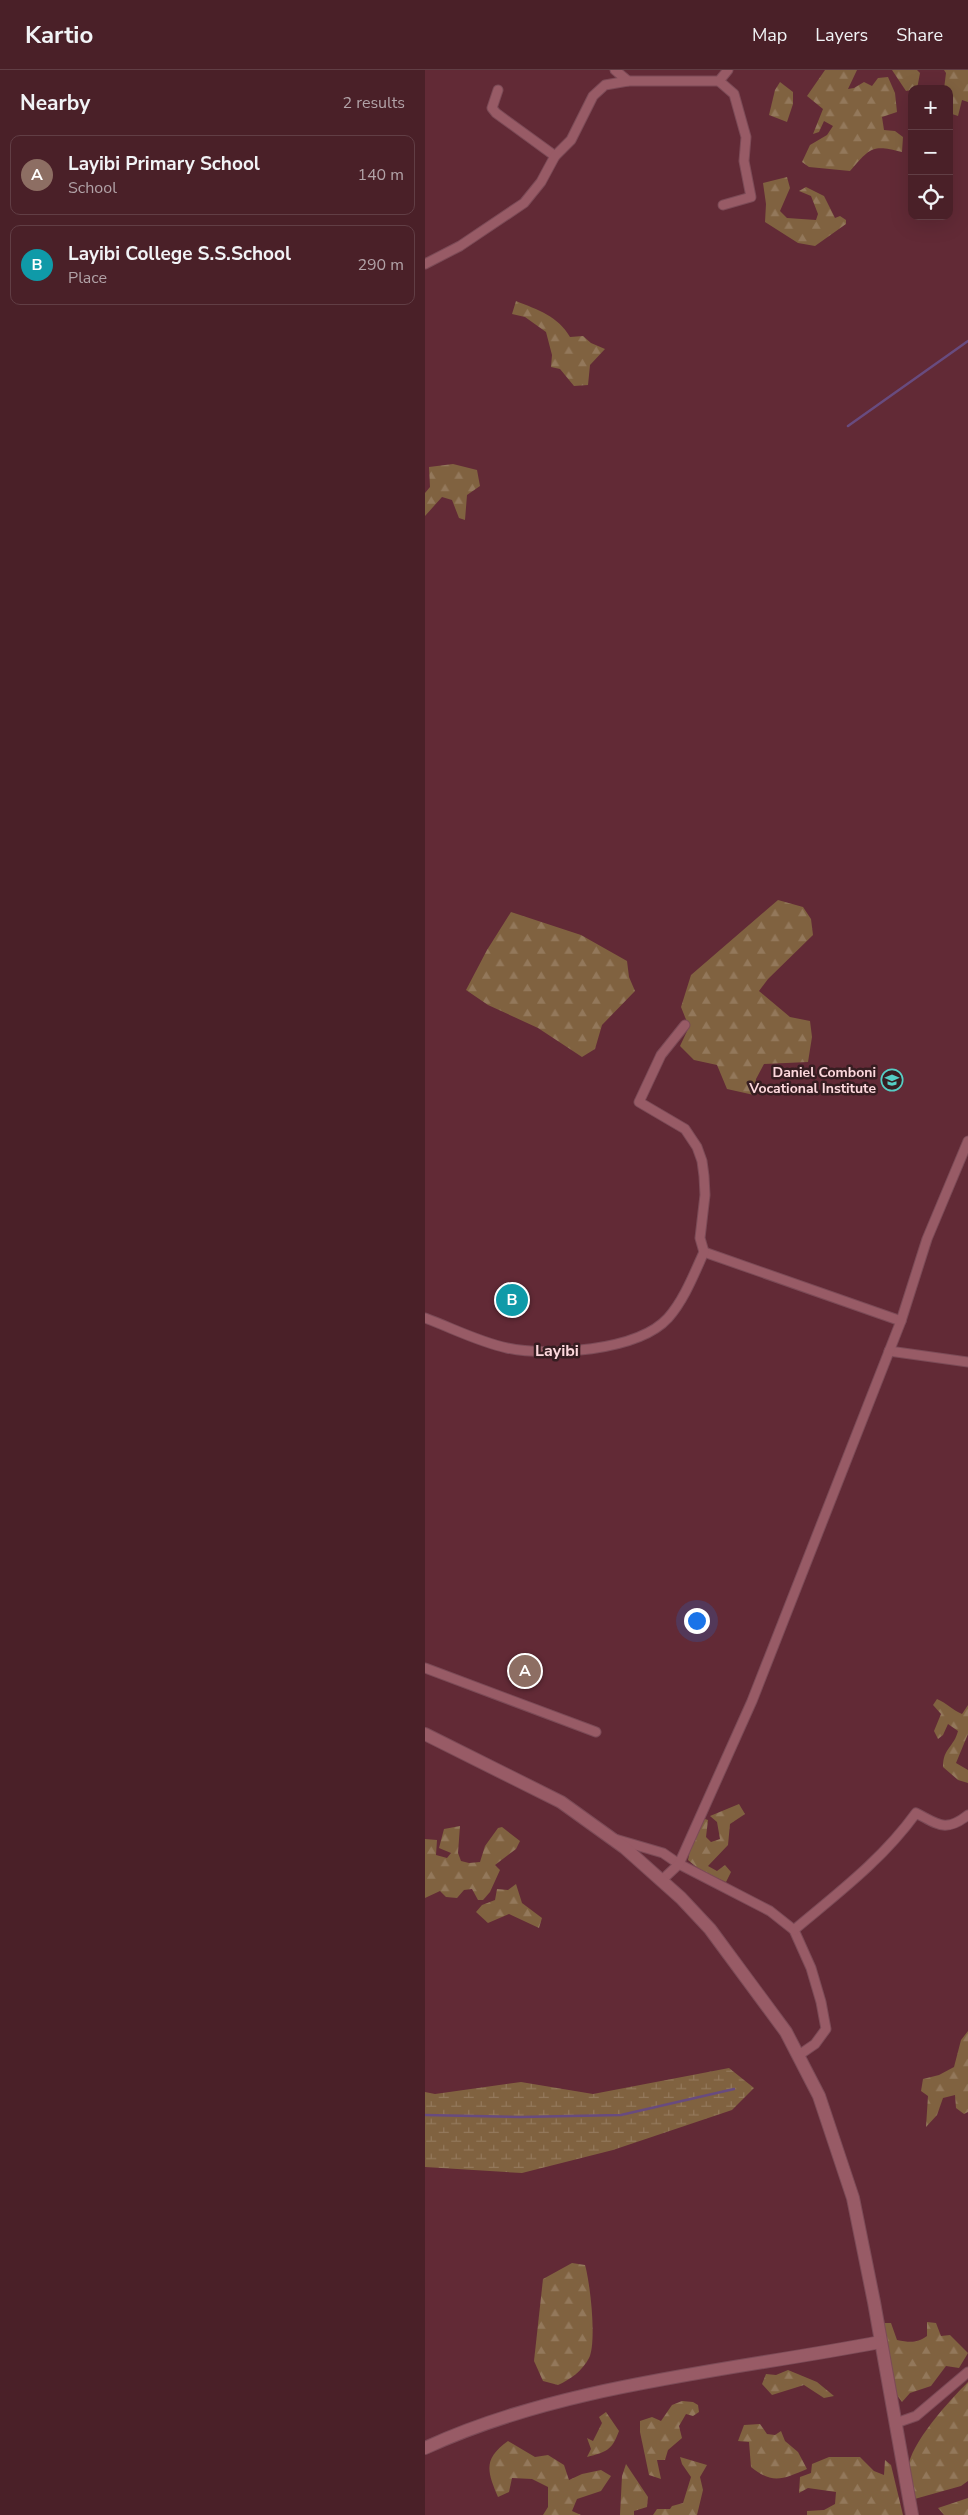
<!DOCTYPE html>
<meta charset="utf-8">
<style>
:root{--surface:#4a2028;--page:#512830;--text:#f1f3f6;--muted:#b2a3a8;--line:#613e45;--accent:#55cec5}
body{margin:0;font-family:"Nunito Sans",sans-serif;background:var(--page);color:var(--text)}
.controls{position:absolute;right:15px;top:15px;display:grid;overflow:hidden;border-radius:10px;box-shadow:0 5px 20px #0002}
.controls button{width:45px;height:45px;display:grid;place-items:center;padding:0;border:0;border-bottom:1px solid var(--line);background:var(--surface);color:var(--text);font:25px sans-serif}
.you{position:absolute;left:271px;top:1550px;width:18px;height:18px;margin:-12px;border:4px solid #fff;border-radius:50%;background:#1a73e8;box-shadow:0 0 0 8px #1a73e833}
.badge{display:grid;place-items:center;width:32px;height:32px;border-radius:50%;background:var(--accent);color:#fff;font-size:16px;font-weight:700}
.pin{position:absolute;translate:-50% -50%;border:2px solid #fff;box-shadow:0 1px 5px #0006}
.list{margin:0;padding:0;list-style:none}
h2{display:flex;justify-content:space-between;align-items:center;height:65px;margin:0;padding:0 20px;font-size:21px}
h2 small{font-size:16px;font-weight:400;color:var(--muted)}
.list li{display:grid;grid-template-columns:32px 1fr auto;gap:15px;align-items:center;box-sizing:border-box;height:80px;margin:0 10px 10px;padding:0 10px;border:1px solid var(--line);border-radius:10px}
.list b{display:block;font-size:19px;white-space:nowrap}
.list p{margin:0;font-size:16px;white-space:nowrap;color:var(--muted)}
.list em{font-size:16px;font-style:normal;color:var(--muted)}
.icon{flex:none;width:28px;height:28px;fill:none;stroke:currentColor;stroke-width:2;stroke-linecap:round;stroke-linejoin:round}
.map{position:relative;flex:none;width:543px;height:2445px;overflow:hidden}
header{display:flex;align-items:center;gap:30px;box-sizing:border-box;height:70px;padding:0 25px;background:var(--surface);border-bottom:1px solid var(--line)}
header strong{font-size:24px}
nav{display:flex;gap:28px;margin-inline-start:auto;font-size:18px}
main{display:flex}
aside{flex:1;background:var(--surface)}
.map>svg:first-child{display:block}
.forest{fill:url(#forest-firs)}
.wetland{fill:url(#wetland-marsh)}
.lines{fill:none;stroke-linecap:round;stroke-linejoin:round}
.stream{stroke:#684b7f;stroke-width:2.5}
.street-casing{stroke:#7c4b57;stroke-width:11}
.secondary-casing{stroke:#7c4b57;stroke-width:14}
.street{stroke:#985b66;stroke-width:9}
.secondary{stroke:#985b66;stroke-width:12}
.labels{text-anchor:middle;dominant-baseline:central;stroke-width:5;stroke-linejoin:round;paint-order:stroke}
.poi-label{font-size:14px;font-weight:bold;fill:#fdd8dd;stroke:#361d21;text-anchor:end}
.quarter-label{font-size:16px;font-weight:bold;fill:#fdd8dd;stroke:#361d21}
</style>
<header>
<strong>Kartio</strong>
<nav><a>Map</a><a>Layers</a><a>Share</a></nav>
</header>
<main>
<aside>
<h2>Nearby<small>2 results</small></h2>
<ul class="list">
<li><span class="badge" style="background:#8d6e63">A</span><div><b>Layibi Primary School</b><p>School</p></div><em>140 m</em></li>
<li><span class="badge" style="background:#0f9aa8">B</span><div><b>Layibi College S.S.School</b><p>Place</p></div><em>290 m</em></li>
</ul>
</aside>
<div class="map">
<svg width="543" height="2445" viewBox="0 0 543 2445">
<defs>
<pattern id="forest-firs" width="22" height="20" patternUnits="userSpaceOnUse" patternTransform="scale(1.25)"><rect width="22" height="20" fill="#806240"/><path d="M5 1l3.5 6h-7zM16 11l3.5 6h-7z" fill="#93785b"/></pattern>
<pattern id="wetland-marsh" width="20" height="14" patternUnits="userSpaceOnUse" patternTransform="scale(1.25)"><rect width="20" height="14" fill="#806240"/><path d="M1 5h8M5 5V1M11 12h8M15 12V8" fill="none" stroke="#93785b"/></pattern>
</defs>
<rect width="100%" height="100%" fill="#622a36"/>
<g class="forest">
<path d="M400,0H432L423,19L429,18L439,12L447,16L453,8L463,7L470,23L472,42L457,47L459,60L470,61L478,67L477,82C447,74 445,78 425,101L384,97L377,92L385,75L402,65L408,56L399,51L394,62L388,64L398,39L382,26Z"/>
<polygon points="467,0 492,0 495,3 492,19 481,21"/>
<polygon points="519,0 543,0 543,32 537,30 533,46 524,43 524,19 519,19 521,3"/>
<polygon points="355,12 368,22 368,34 362,52 344,45 350,20"/>
<polygon points="362,107 365,118 355,141 362,148 391,150 393,144 386,126 374,121 381,117 399,126 410,148 415,146 421,150 421,154 390,176 373,173 340,152 341,134 338,113"/>
<path d="M91,231C113,240 133,246 145,267L158,266L166,273L180,279L165,295L163,315L149,316L135,299L126,297L127,285L121,262L100,247L87,244Z"/>
<polygon points="28,394 52,400 55,416 42,425 40,450 34,448 27,430 17,427 0,446 0,423 5,417 4,397"/>
<polygon points="353,830 378,837 386,849 388,865 343,909 334,921 365,947 385,951 387,967 383,992 339,994 331,1009 329,1025 302,1019 292,995 269,990 255,976 264,957 256,937 266,905"/>
<polygon points="86,842 156,865 202,891 204,907 210,921 177,955 170,979 157,987 113,958 63,935 41,920 62,880"/>
<path d="M512,1629C522,1633 527,1640 537,1644L543,1635V1664L531,1693L543,1700V1713L533,1710L518,1697C518,1678 529,1677 533,1661L523,1654L518,1665L513,1669L509,1661L516,1644L508,1635Z"/>
<polygon points="314,1734 320,1744 305,1754 303,1775 283,1796 292,1801 300,1795 306,1802 301,1812 276,1801 263,1790 266,1775 277,1748 283,1750 281,1767 286,1772 295,1769 292,1752 285,1746"/>
<polygon points="35,1756 33,1783 36,1791 44,1793 55,1792 60,1776 73,1758 77,1757 95,1771 91,1779 70,1795 75,1800 65,1822 58,1830 53,1830 47,1819 39,1820 32,1828 21,1827 15,1821 0,1828 0,1769 12,1770 11,1785 22,1788 26,1783 14,1778 19,1759"/>
<polygon points="91,1814 97,1833 117,1848 114,1858 84,1844 63,1853 51,1842 57,1835 70,1830 72,1819 83,1820"/>
<polygon points="543,1961 543,2042 539,2044 531,2038 530,2025 518,2028 512,2045 501,2057 503,2026 496,2021 498,2009 514,2005 529,1997 536,1970"/>
<path d="M147,2193L160,2195C165,2212 172,2272 164,2288C157,2301 146,2309 133,2315L118,2311L109,2291L118,2209Z"/>
<path d="M502,2252L511,2253L516,2266L525,2265L543,2283L534,2298L521,2296L506,2316L485,2323L477,2332L466,2317L453,2253H466L472,2270C484,2272 491,2274 502,2266Z"/>
<polygon points="363,2300 392,2312 409,2326 399,2328 379,2315 347,2325 337,2314 341,2304 351,2305"/>
<path d="M543,2312V2411L536,2416L486,2430C485,2420 482,2409 483,2399C485,2373 525,2330 543,2312Z"/>
<polygon points="257,2331 268,2332 273,2335 274,2342 268,2346 261,2344 254,2356 257,2368 243,2380 240,2390 232,2390 236,2409 224,2405 215,2362 215,2351 227,2347 236,2351 247,2335"/>
<path d="M181,2342L194,2361C187,2380 182,2382 162,2387L166,2379L162,2368L168,2371L177,2353L174,2347Z"/>
<path d="M335,2354L342,2364L350,2365L356,2361L360,2371L373,2382L382,2399C358,2409 348,2415 326,2397L324,2372L313,2371L319,2355Z"/>
<path d="M83,2371L110,2387L123,2385L139,2395L144,2410L157,2404L176,2400L186,2406L176,2421L152,2429L147,2441L156,2445H118L123,2437V2417L107,2409L87,2408L84,2422L73,2427C62,2401 58,2389 83,2371Z"/>
<polygon points="255,2387 282,2395 275,2407 278,2420 272,2445 228,2445 232,2439 245,2439 247,2436 258,2433 266,2407 257,2394"/>
<polygon points="404,2387 435,2387 449,2401 459,2405 460,2390 466,2395 478,2445 382,2445 382,2441 399,2440 410,2434 411,2422 383,2418 374,2423 375,2407 386,2403 387,2394"/>
<polygon points="201,2394 223,2427 222,2437 209,2441 209,2445 195,2445 197,2406"/>
<polygon points="543,2428 543,2445 519,2445 513,2438"/>
</g>
<polygon class="wetland" points="304,1998 329,2018 307,2040 188,2080 97,2103 0,2097 0,2022 10,2024 96,2012 168,2024"/>
<g class="lines">
<g class="stream">
<polyline points="423,356 543,271"/>
<polyline points="0,2045 95,2047 196,2045 309,2019"/>
</g>
<g class="street-casing">
<g id="street">
<polyline points="190,0 203,11"/>
<polyline points="294,11 309,24 321,67 319,91 326,127 298,135"/>
<polyline points="73,20 67,38 71,43 130,86"/>
<polyline points="0,194 35,176 99,133 116,112 130,86 146,70 168,26 180,15 203,11 294,11 303,0"/>
<polyline points="279,1182 476,1251"/>
<path d="M0,1248C27,1258 54,1272 82,1278C123,1287 213,1281 243,1248C259,1230 269,1204 279,1182L275,1168L280,1125L279,1106L277,1091L272,1077L260,1059L214,1032L236,985L260,955"/>
<polyline points="464,1281 543,1292"/>
<polyline points="0,1598 171,1662"/>
<polyline points="190,1769 238,1783 254,1794 345,1841 369,1860 386,1898 396,1932 401,1959 390,1974 374,1985"/>
<polyline points="237,1810 254,1794 327,1631 476,1251 502,1169 543,1071"/>
<path d="M369,1860C413,1823 457,1790 491,1743C513,1754 520,1763 543,1745"/>
<polyline points="471,2353 491,2346 543,2302"/>
</g>
</g>
<g class="secondary-casing">
<g id="secondary">
<polyline points="0,1664 136,1732 200,1778 256,1828 285,1859 361,1962 394,2026 428,2128 449,2232 487,2445"/>
<path d="M0,2378C138,2314 306,2301 455,2272"/>
</g>
</g>
<use href="#street" class="street"/>
<use href="#secondary" class="secondary"/>
</g>
<defs>
<g id="school-ring" transform="scale(1.125)"><circle r="9.5" fill="#361d21" stroke="#55cec5" stroke-width="1.5"/><path d="M0-5L7-2L0 1L-7-2ZM-4 1L0 2.5L4 1V4Q0 6-4 4Z" fill="#55cec5"/></g>
</defs>
<g fill-rule="evenodd">
<use href="#school-ring" x="467" y="1010"/>
</g>
<g class="labels">
<g class="poi-label">
<text x="451" y="1002">Daniel Comboni<tspan x="451" dy="16">Vocational Institute</tspan></text>
</g>
<g class="quarter-label">
<text x="132" y="1281">Layibi</text>
</g>
</g>
</svg>
<div class="controls">
<button>+</button>
<button>−</button>
<button><svg class="icon" aria-label="locate" viewBox="0 0 24 24"><circle cx="12" cy="12" r="6"/><path d="M12 2v4M12 18v4M2 12h4M18 12h4"/></svg></button>
</div>
<div class="you"></div>
<div class="pin badge" style="left:100px;top:1601px;background:#8d6e63">A</div>
<div class="pin badge" style="left:87px;top:1230px;background:#0f9aa8">B</div>
</div>
</main>
